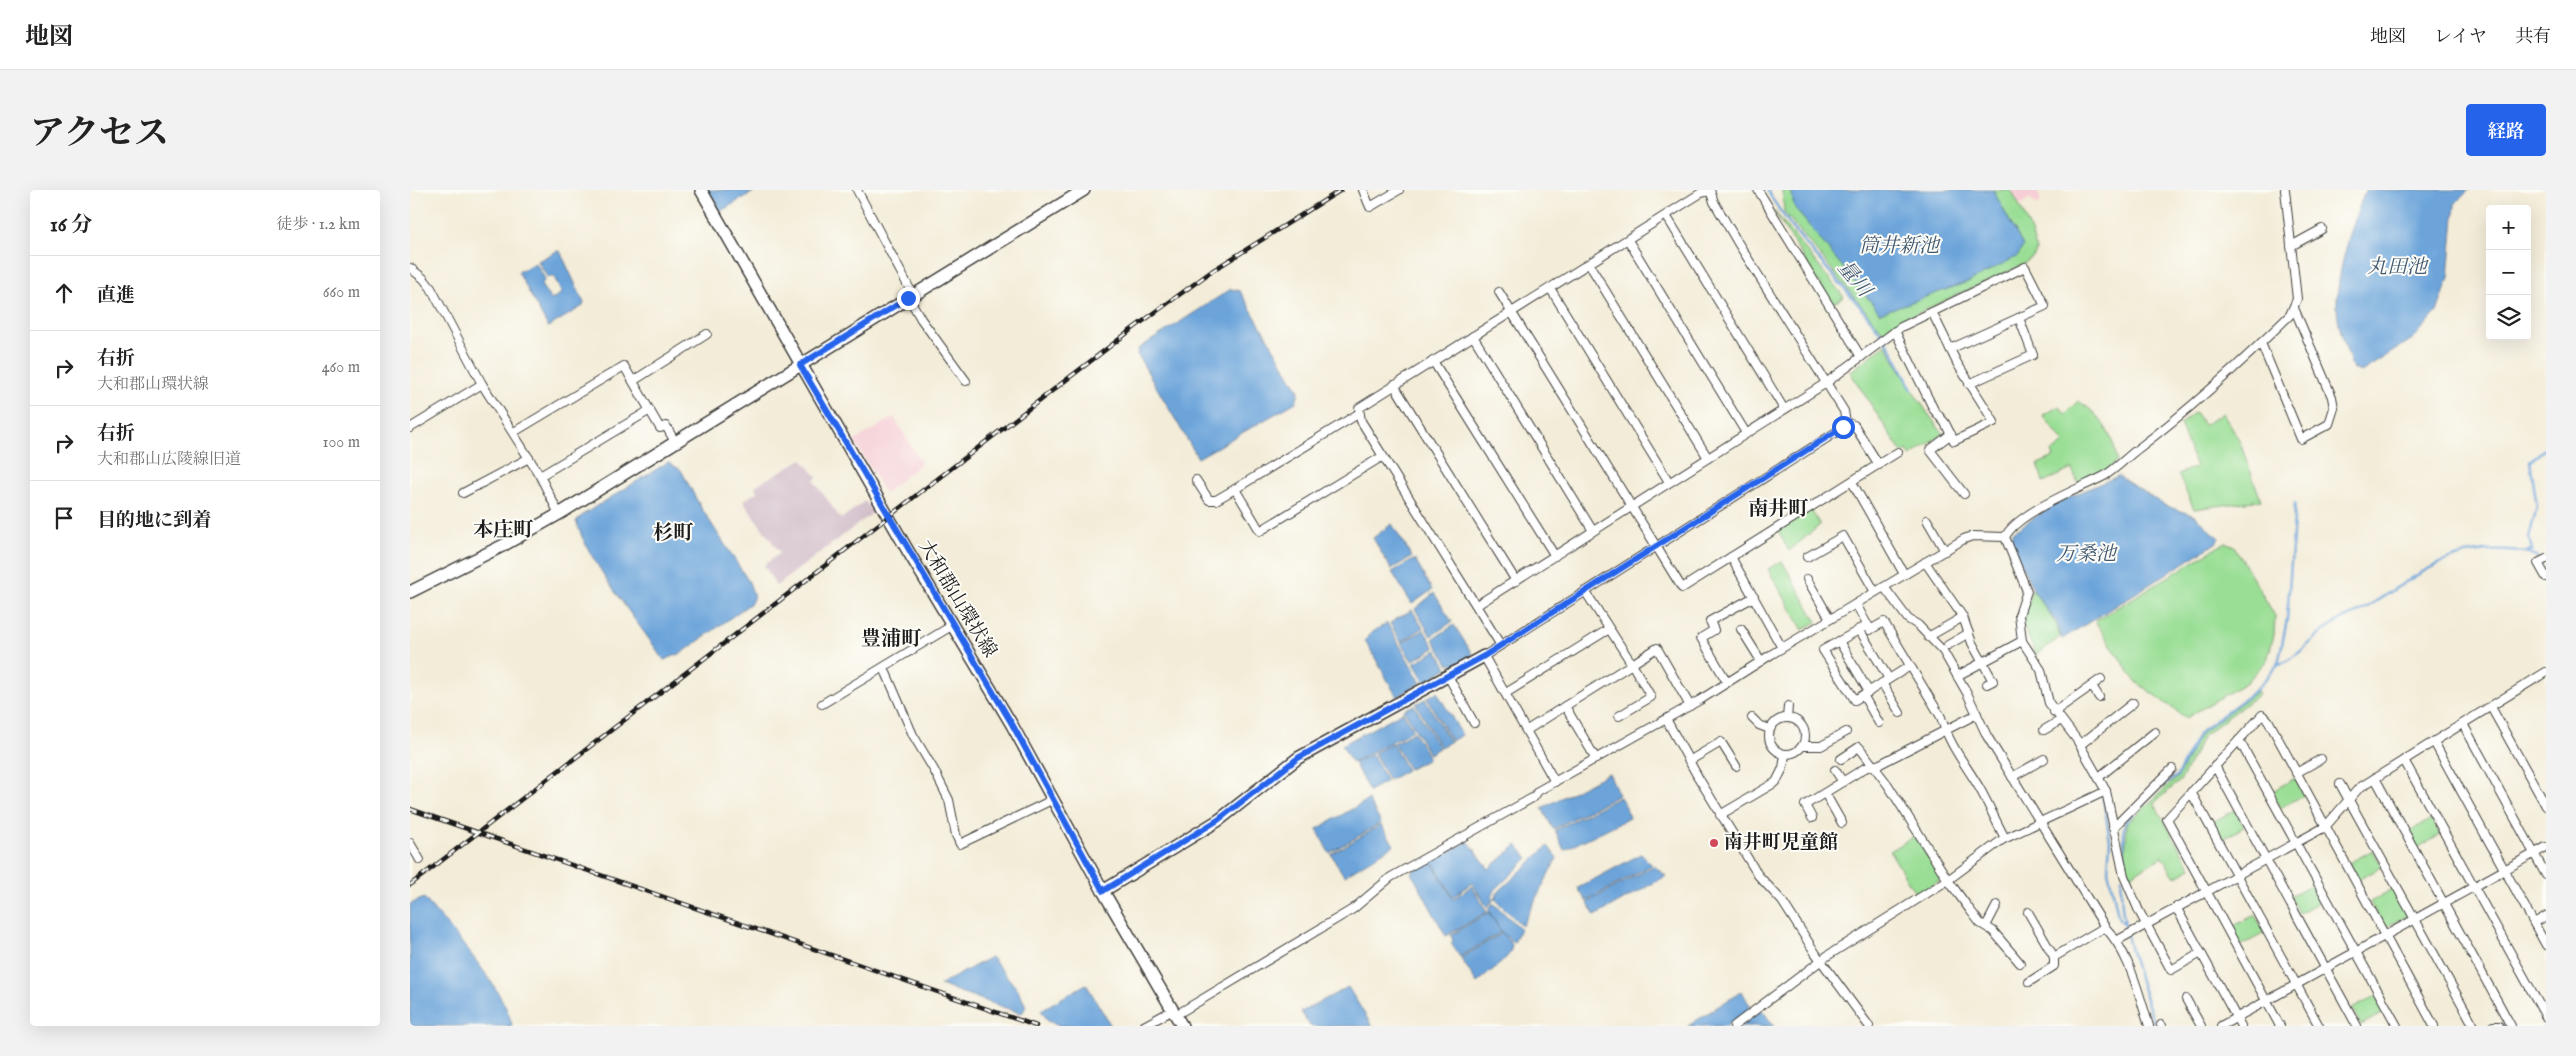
<!DOCTYPE html>
<html lang="ja">
<meta charset="utf-8">
<style>
:root{--surface:#fff;--page:#f2f2f2;--text:#222;--muted:#767676;--line:#e0e0e0;--accent:#2563eb}
body{margin:0;font-family:"IM FELL English","Noto Serif JP",serif;background:var(--page);color:var(--text)}
.controls{position:absolute;right:15px;top:15px;display:grid;overflow:hidden;border-radius:5px;box-shadow:0 5px 20px #0002}
.controls button{width:45px;height:45px;display:grid;place-items:center;padding:0;border:0;border-bottom:1px solid var(--line);background:var(--surface);color:var(--text);font:25px sans-serif}
.stop{position:absolute;width:15px;height:15px;margin:-11px;border:4px solid #2563eb;border-radius:50%;background:#fff}
.stop.end{background:#2563eb;border-color:#fff;box-shadow:0 1px 5px #0008}
.list{margin:0;padding:0;list-style:none}
h2{display:flex;justify-content:space-between;align-items:center;height:65px;margin:0;padding:0 20px;font-size:21px}
h2 small{font-size:16px;font-weight:400;color:var(--muted)}
.list li{display:grid;grid-template-columns:32px 1fr auto;gap:15px;align-items:center;box-sizing:border-box;height:75px;padding:0 20px;border-top:1px solid var(--line)}
.list b{display:block;font-size:19px;white-space:nowrap}
.list p{margin:0;font-size:16px;white-space:nowrap;color:var(--muted)}
.list em{font-size:16px;font-style:normal;color:var(--muted)}
.icon{flex:none;width:28px;height:28px;fill:none;stroke:currentColor;stroke-width:2;stroke-linecap:round;stroke-linejoin:round}
.map{position:relative;flex:none;width:2136px;height:836px;overflow:hidden;border-radius:5px}
header{display:flex;align-items:center;gap:30px;box-sizing:border-box;height:70px;padding:0 25px;background:var(--surface);border-bottom:1px solid var(--line)}
header strong{font-size:24px}
nav{display:flex;gap:28px;margin-inline-start:auto;font-size:18px}
.intro{display:flex;align-items:center;justify-content:space-between;box-sizing:border-box;height:120px;padding:0 30px}
h1{margin:0;font-size:35px}
.button{padding:12px 22px;border-radius:5px;background:var(--accent);color:#fff;font-size:18px;font-weight:700}
main{display:flex;gap:30px;padding:0 30px}
aside{flex:1;background:var(--surface);border-radius:5px;box-shadow:0 5px 20px #0002}
.map>svg:first-child{display:block}
.built{fill:#f6cfd6}
.industrial{fill:#d1bdc9}
.green{fill:#9ade95;stroke:#5b7d58}
.water{fill:#6ca4da;stroke:#44607b}
.lines{fill:none;stroke-linecap:round;stroke-linejoin:round}
.stream{stroke:#6ca4da;stroke-width:2.5}
.street-casing{stroke:#3c3b38;stroke-width:10}
.secondary-casing{stroke:#3c3b38;stroke-width:14}
.street{stroke:#fff;stroke-width:8}
.secondary{stroke:#fff;stroke-width:11}
.rail-casing{stroke:#1c1c1c;stroke-width:4.5}
.rail{stroke:#fdfcf7;stroke-width:2.5;stroke-dasharray:8;stroke-linecap:butt}
.route{stroke:#2563eb;stroke-width:6}
.poi-dot{fill:#d1495b;stroke:#fdfcf7;stroke-width:2}
.labels{text-anchor:middle;dominant-baseline:central;stroke-width:4;stroke-linejoin:round;paint-order:stroke}
.street-label{font-size:19px;fill:#1c1c1c;stroke:#fdfcf7}
.poi-label{font-size:19px;font-weight:bold;fill:#1c1c1c;stroke:#fdfcf7;text-anchor:start}
.water-label{font-size:20px;font-style:italic;fill:#405971;stroke:#fdfcf7}
.neighbourhood-label{font-size:20px;font-weight:bold;fill:#1c1c1c;stroke:#fdfcf7}
</style>
<header>
<strong>地図</strong>
<nav><a>地図</a><a>レイヤ</a><a>共有</a></nav>
</header>
<div class="intro"><h1>アクセス</h1><a class="button">経路</a></div>
<main>
<aside>
<h2>16 分<small>徒歩 · 1.2 km</small></h2>
<ul class="list">
<li><svg class="icon" aria-label="ahead" viewBox="0 0 24 24"><path d="M12 20V5M6 11l6-6 6 6"/></svg><div><b>直進</b></div><em>660 m</em></li>
<li><svg class="icon" aria-label="right" viewBox="0 0 24 24"><path d="M7 20v-9h11M14 6l5 5-5 5"/></svg><div><b>右折</b><p>大和郡山環状線</p></div><em>460 m</em></li>
<li><svg class="icon" aria-label="right" viewBox="0 0 24 24"><path d="M7 20v-9h11M14 6l5 5-5 5"/></svg><div><b>右折</b><p>大和郡山広陵線旧道</p></div><em>100 m</em></li>
<li><svg class="icon" aria-label="arrive" viewBox="0 0 24 24"><path d="M6 21V4h12l-3 4 3 4H6"/></svg><div><b>目的地に到着</b></div></li>
</ul>
</aside>
<div class="map">
<svg width="2136" height="836" viewBox="0 0 2136 836">
<rect width="100%" height="100%" fill="#fdfcf7"/>
<filter id="ink" filterUnits="userSpaceOnUse"><feTurbulence type="fractalNoise" baseFrequency=".02" numOctaves="2"/><feDisplacementMap in="SourceGraphic" scale="10" xChannelSelector="R" yChannelSelector="G"/><feConvolveMatrix kernelMatrix="1 2 1 2 8 2 1 2 1" color-interpolation-filters="sRGB"/></filter>
<filter id="wash" filterUnits="userSpaceOnUse"><feTurbulence type="fractalNoise" baseFrequency=".0096" numOctaves="4" result="noise"/><feDisplacementMap in="SourceGraphic" scale="20" xChannelSelector="R" yChannelSelector="G"/><feGaussianBlur stdDeviation="1.12" result="paint"/><feColorMatrix in="noise" values="0 0 0 0 0 0 0 0 0 0 0 0 0 0 0 0 0 1.4 0 .05"/><feComposite in="paint" operator="in"/></filter>
<g filter="url(#wash)">
<rect width="100%" height="100%" fill="#f3ecd8"/>
<g class="built">
<polygon points="1601,0 1627,0 1631,11 1627,15 1620,8 1610,15"/>
<polygon points="484,227 511,273 475,303 444,251"/>
</g>
<polygon class="industrial" points="392,269 407,287 404,291 431,329 455,311 464,322 366,396 354,375 370,363 333,311 347,302 345,296"/>
<g class="green">
<path d="M1372,0H1383L1382,5L1613,56L1583,0H1601C1612,20 1622,39 1626,61L1624,66L1612,75L1480,136L1474,143L1374,22Z"/>
<polygon points="1364,21 1434,107 1422,114"/>
<path d="M1476,154C1493,186 1511,215 1533,244L1500,266L1497,260L1492,263L1440,182Z"/>
<path d="M1668,211C1691,224 1704,247 1707,271L1692,284L1668,293L1662,279L1633,292L1628,274L1644,267L1642,262L1654,253L1633,225L1650,216L1655,224Z"/>
<polygon points="1785,222 1794,235 1813,223 1829,250 1851,310 1784,319 1768,284 1786,277 1770,234"/>
<polygon points="1401,320 1410,335 1379,361 1368,341"/>
<polygon points="1816,352 1824,356 1865,426 1864,445 1857,470 1837,492 1776,528 1725,491 1685,431"/>
<polygon points="1372,371 1407,432 1393,440 1358,379"/>
<polygon points="1622,399 1646,434 1650,447 1626,465 1613,435"/>
<polygon points="1847,501 1849,504 1793,546 1771,590 1744,613 1781,678 1765,687 1752,667 1719,686 1715,672 1717,633 1768,587 1790,544"/>
<polygon points="1885,588 1894,605 1870,618 1861,602"/>
<polygon points="1825,620 1834,637 1811,650 1801,633"/>
<polygon points="2022,629 2030,645 2007,658 1998,642"/>
<polygon points="1505,646 1530,687 1529,691 1506,705 1480,661"/>
<polygon points="1963,660 1972,677 1948,690 1939,673"/>
<polygon points="1904,693 1913,710 1889,723 1880,706"/>
<polygon points="1984,698 1999,725 1974,738 1960,712"/>
<polygon points="1845,725 1855,743 1830,756 1820,738"/>
<polygon points="1966,806 1975,822 1951,835 1942,819"/>
</g>
<g class="water">
<polygon points="297,0 347,0 309,22"/>
<polygon points="1383,0 1583,0 1613,56 1608,66 1558,92 1470,123 1384,17 1382,5"/>
<path d="M1955,0H2059L2045,14L2039,88L2027,122L2004,148L1951,182L1943,179C1936,158 1927,137 1927,115C1927,79 1943,34 1955,0Z"/>
<polygon points="147,61 150,61 174,113 173,116 138,137 108,82 126,73 135,89 131,95 141,110 152,103 144,87 137,87 128,71"/>
<polygon points="821,99 830,101 889,201 886,212 788,268 727,164 728,159"/>
<path d="M258,272L271,280L290,316L339,392L344,406L341,413L272,463L254,470C229,434 178,371 166,331L174,324Z"/>
<polygon points="1708,286 1754,315 1785,326 1809,348 1806,353 1652,449 1647,433 1625,403 1601,353 1603,342 1648,312"/>
<polygon points="982,334 1002,367 981,379 963,348"/>
<polygon points="1003,370 1005,370 1022,400 1002,414 982,382"/>
<polygon points="1024,403 1042,432 1021,446 1005,419"/>
<polygon points="1002,420 1013,438 991,452 980,433"/>
<polygon points="977,433 1011,493 987,507 955,450 964,441"/>
<polygon points="1044,435 1063,465 1044,476 1042,473 1039,475 1023,449"/>
<polygon points="1014,440 1025,458 1002,471 991,453"/>
<polygon points="1027,460 1037,478 1015,492 1004,473"/>
<polygon points="1027,502 1052,545 1041,551 1017,508"/>
<polygon points="1015,509 1040,552 1030,557 1006,514"/>
<polygon points="1004,515 1029,558 1019,564 994,520"/>
<polygon points="993,522 1003,540 942,573 932,555"/>
<polygon points="1004,542 1018,566 1017,570 999,579 984,553"/>
<polygon points="982,553 997,580 979,590 964,563"/>
<polygon points="962,564 977,591 959,601 944,573"/>
<polygon points="1199,583 1209,605 1143,639 1132,618"/>
<polygon points="1210,607 1216,617 1219,628 1154,660 1145,640"/>
<polygon points="958,610 971,633 919,663 907,639"/>
<polygon points="971,635 984,655 934,686 921,664"/>
<polygon points="1058,651 1079,679 1107,655 1118,668 1085,700 1082,706 1083,711 1077,717 1062,693 1043,707 1022,671"/>
<polygon points="1138,656 1147,668 1112,736 1085,709 1086,704"/>
<polygon points="1231,664 1242,675 1176,711 1168,698"/>
<polygon points="1021,671 1043,709 1062,696 1077,722 1036,746 1001,682"/>
<polygon points="1244,676 1256,686 1185,726 1177,712"/>
<path d="M14,708C39,738 95,798 102,836H0V714Z"/>
<polygon points="1083,713 1110,738 1104,753 1092,743 1078,719"/>
<polygon points="1079,722 1091,742 1050,767 1041,753 1043,751 1041,745"/>
<polygon points="1092,743 1102,755 1100,763 1092,772 1067,793 1051,768"/>
<polygon points="581,767 608,800 616,816 613,822 610,823 530,795"/>
<polygon points="676,794 701,836 651,836 638,831 631,820"/>
<polygon points="938,797 962,836 900,836 891,822"/>
<polygon points="1332,801 1341,818 1317,836 1278,836"/>
<polygon points="1352,820 1364,836 1330,836"/>
</g>
<g class="lines">
<g class="stream">
<path d="M1357,0C1387,52 1435,94 1471,143C1484,160 1492,181 1502,200"/>
<polyline points="2118,361 2122,360 2119,348 2127,316 2120,271 2136,258"/>
<path d="M1868,474C1883,473 1908,443 1923,434C1932,428 1944,425 1954,419C2002,389 2039,356 2099,361C2111,362 2122,360 2130,372"/>
<polyline points="1693,608 1700,650 1698,680 1709,729 1715,734"/>
<polyline points="1714,670 1714,638 1716,631 1744,602 1767,586 1789,543 1846,500 1868,474 1877,430 1885,314"/>
<path d="M1712,688C1706,728 1732,796 1745,836"/>
</g>
</g>
</g>
<g filter="url(#ink)">
<g class="lines">
<g class="street-casing">
<g id="street">
<polyline points="447,0 503,105"/>
<polyline points="953,0 960,17 989,0"/>
<polyline points="1348,0 1451,167"/>
<polyline points="1257,27 1374,219"/>
<polyline points="1218,50 1336,243"/>
<polyline points="1881,56 1912,39"/>
<polyline points="1179,74 1298,268"/>
<polyline points="0,78 13,88 21,98 72,194 130,286 149,324"/>
<polyline points="1140,98 1259,292"/>
<polyline points="1089,102 1272,398 1488,262"/>
<polyline points="499,108 511,129 556,191"/>
<polyline points="1485,141 1524,220 1535,233 1544,251 1584,232 1547,173 1522,122"/>
<polyline points="1063,146 1183,341"/>
<polyline points="1851,153 1891,249 1919,234 1924,218 1922,207 1884,118"/>
<polyline points="1023,171 1145,366"/>
<polyline points="223,191 297,144"/>
<polyline points="1559,194 1623,165 1609,128"/>
<polyline points="984,195 1106,391"/>
<polyline points="948,224 825,299 850,341 973,266"/>
<polyline points="1436,233 1444,235 1469,275"/>
<polyline points="0,238 72,194"/>
<polyline points="104,242 214,176 250,238 256,236 265,252"/>
<polyline points="1541,244 1520,260 1554,304"/>
<polyline points="130,286 240,220"/>
<polyline points="786,290 799,310 806,310 825,299"/>
<polyline points="1442,292 1494,384"/>
<polyline points="53,303 119,268"/>
<polyline points="1517,330 1535,361"/>
<polyline points="1321,367 1372,458"/>
<polyline points="1397,367 1433,346 1465,402"/>
<polyline points="2136,369 2128,373 2136,387"/>
<polyline points="1515,372 1553,427 1562,453 1583,491 1577,494"/>
<polyline points="1397,389 1420,429"/>
<path d="M1474,397L1498,429L1508,435L1533,461L1557,503L1577,546L1695,737C1720,764 1728,802 1739,836"/>
<polyline points="1175,401 1222,474 1247,458 1280,516"/>
<path d="M1446,414L1460,440L1474,432L1531,527C1539,555 1556,575 1570,599C1579,615 1586,632 1595,648"/>
<polyline points="1067,415 1416,193 1491,137 1615,77 1635,116 1540,159"/>
<polyline points="1458,435 1413,460 1445,510 1500,476"/>
<polyline points="1331,439 1351,471"/>
<polyline points="1449,439 1479,489"/>
<polyline points="1518,447 1553,427"/>
<polyline points="1429,451 1459,502"/>
<polyline points="1090,454 951,231 949,218 1291,3 1300,1"/>
<polyline points="1538,455 1559,443"/>
<polyline points="474,478 503,545 524,580 539,610 546,645 550,654 644,609"/>
<polyline points="1038,486 1064,533"/>
<polyline points="1547,486 1612,451"/>
<polyline points="1317,492 1291,448 1304,440 1300,431 1344,407"/>
<polyline points="1472,493 1490,523"/>
<polyline points="1682,496 1689,507"/>
<polyline points="1096,503 1199,439"/>
<polyline points="1453,505 1469,533"/>
<polyline points="412,514 543,435"/>
<polyline points="1155,516 1186,569"/>
<polyline points="2081,517 2136,616"/>
<polyline points="1644,522 1691,489"/>
<circle cx="1377" cy="546" r="18"/>
<polyline points="1342,528 1349,535 1360,539"/>
<polyline points="1377,528 1378,516"/>
<polyline points="1256,529 1288,587 1348,685 1372,711 1406,764 1459,836"/>
<polyline points="2053,534 2136,685"/>
<polyline points="1117,540 1222,474 1241,507 1209,526"/>
<polyline points="1634,540 1651,530"/>
<polyline points="1829,550 1987,836"/>
<polyline points="2024,552 2136,755"/>
<polyline points="1670,555 1723,513"/>
<polyline points="1393,556 1411,556 1436,542"/>
<polyline points="1431,569 1449,557 1478,595 1538,690 1560,720 1570,733 1583,741 1610,773"/>
<polyline points="1994,570 2136,827"/>
<polyline points="1279,571 1311,552 1326,576"/>
<polyline points="1805,576 1947,836"/>
<polyline points="1425,580 1433,592"/>
<polyline points="1886,583 1911,569"/>
<polyline points="1602,587 1634,569"/>
<polyline points="1689,587 1745,542"/>
<polyline points="1965,588 2101,836"/>
<polyline points="1145,592 1074,466 1428,241 1436,233 1434,221 1328,53 1304,12 1300,0"/>
<polyline points="1930,594 2064,836"/>
<polyline points="1781,602 1909,836"/>
<polyline points="1415,603 1432,633"/>
<polyline points="1310,625 1366,592 1373,578 1375,565"/>
<polyline points="1402,628 1395,615 1455,578 1470,574 1567,524"/>
<polyline points="1703,638 1762,579"/>
<polyline points="0,653 10,670"/>
<polyline points="1766,717 1831,836"/>
<polyline points="1618,722 1644,767"/>
<polyline points="2124,733 2136,726"/>
<polyline points="1576,736 1587,715"/>
<polyline points="1708,750 1915,637 1949,598 2136,482"/>
<path d="M1791,763L1761,780L1729,721L1714,686L1696,601L1667,550L1639,513L1631,480L1612,451L1609,425L1617,401L1595,347C1608,322 1669,299 1694,286C1706,279 1718,266 1729,258C1783,217 1832,172 1880,125L1887,109L1875,0"/>
<polyline points="1619,792 1644,776 1644,767 1695,737"/>
<polyline points="1776,809 1791,836"/>
<polyline points="766,825 943,719 981,687 1124,607 1128,601 1290,510 1362,464 1554,349 1562,346 1595,347"/>
<polyline points="1751,835 1752,836"/>
<polyline points="734,836 763,820"/>
<polyline points="1324,836 1417,766 1538,690 1592,650 1696,601"/>
<polyline points="1811,836 2136,657"/>
<polyline points="1870,836 1757,629 1852,525 1858,530 2024,836"/>
<polyline points="2083,836 2089,836"/>
</g>
</g>
<g class="secondary-casing">
<g id="secondary">
<polyline points="291,0 498,361 602,535 693,701 772,836"/>
<polyline points="0,402 94,355 149,324 674,0"/>
<polyline points="693,701 809,630 888,568 1074,466"/>
</g>
</g>
<use href="#street" class="street"/>
<use href="#secondary" class="secondary"/>
<g class="rail-casing">
<g id="rail">
<polyline points="0,619 626,836"/>
<polyline points="0,695 725,137 802,81 931,0"/>
</g>
</g>
<use href="#rail" class="rail"/>
</g>
</g>
<g class="lines" filter="url(#ink)">
<polyline class="route" points="498,108 390,175 602,534 693,701 808,630 888,568 1074,466 1433,237"/>
</g>
<circle class="poi-dot" cx="1304" cy="653" r="5"/>
<g class="labels">
<g class="street-label">
<text transform="translate(547 409) rotate(59)">大和郡山環状線</text>
</g>
<g class="poi-label">
<text x="1314" y="653">南井町児童館</text>
</g>
<g class="water-label">
<text x="1489" y="56">筒井新池</text>
<text x="1987" y="77">丸田池</text>
<text transform="translate(1444 89) rotate(50)">量川</text>
<text x="1676" y="364">万桑池</text>
</g>
<g class="neighbourhood-label">
<text x="1368" y="319">南井町</text>
<text x="93" y="340">本庄町</text>
<text x="263" y="343">杉町</text>
<text x="481" y="449">豊浦町</text>
</g>
</g>
</svg>
<div class="controls">
<button>+</button>
<button>−</button>
<button><svg class="icon" aria-label="layers" viewBox="0 0 24 24"><path d="M12 4l9 5-9 5-9-5zM3 14l9 5 9-5"/></svg></button>
</div>
<div class="stop" style="left:1433px;top:237px"></div>
<div class="stop end" style="left:498px;top:108px"></div>
</div>
</main>
